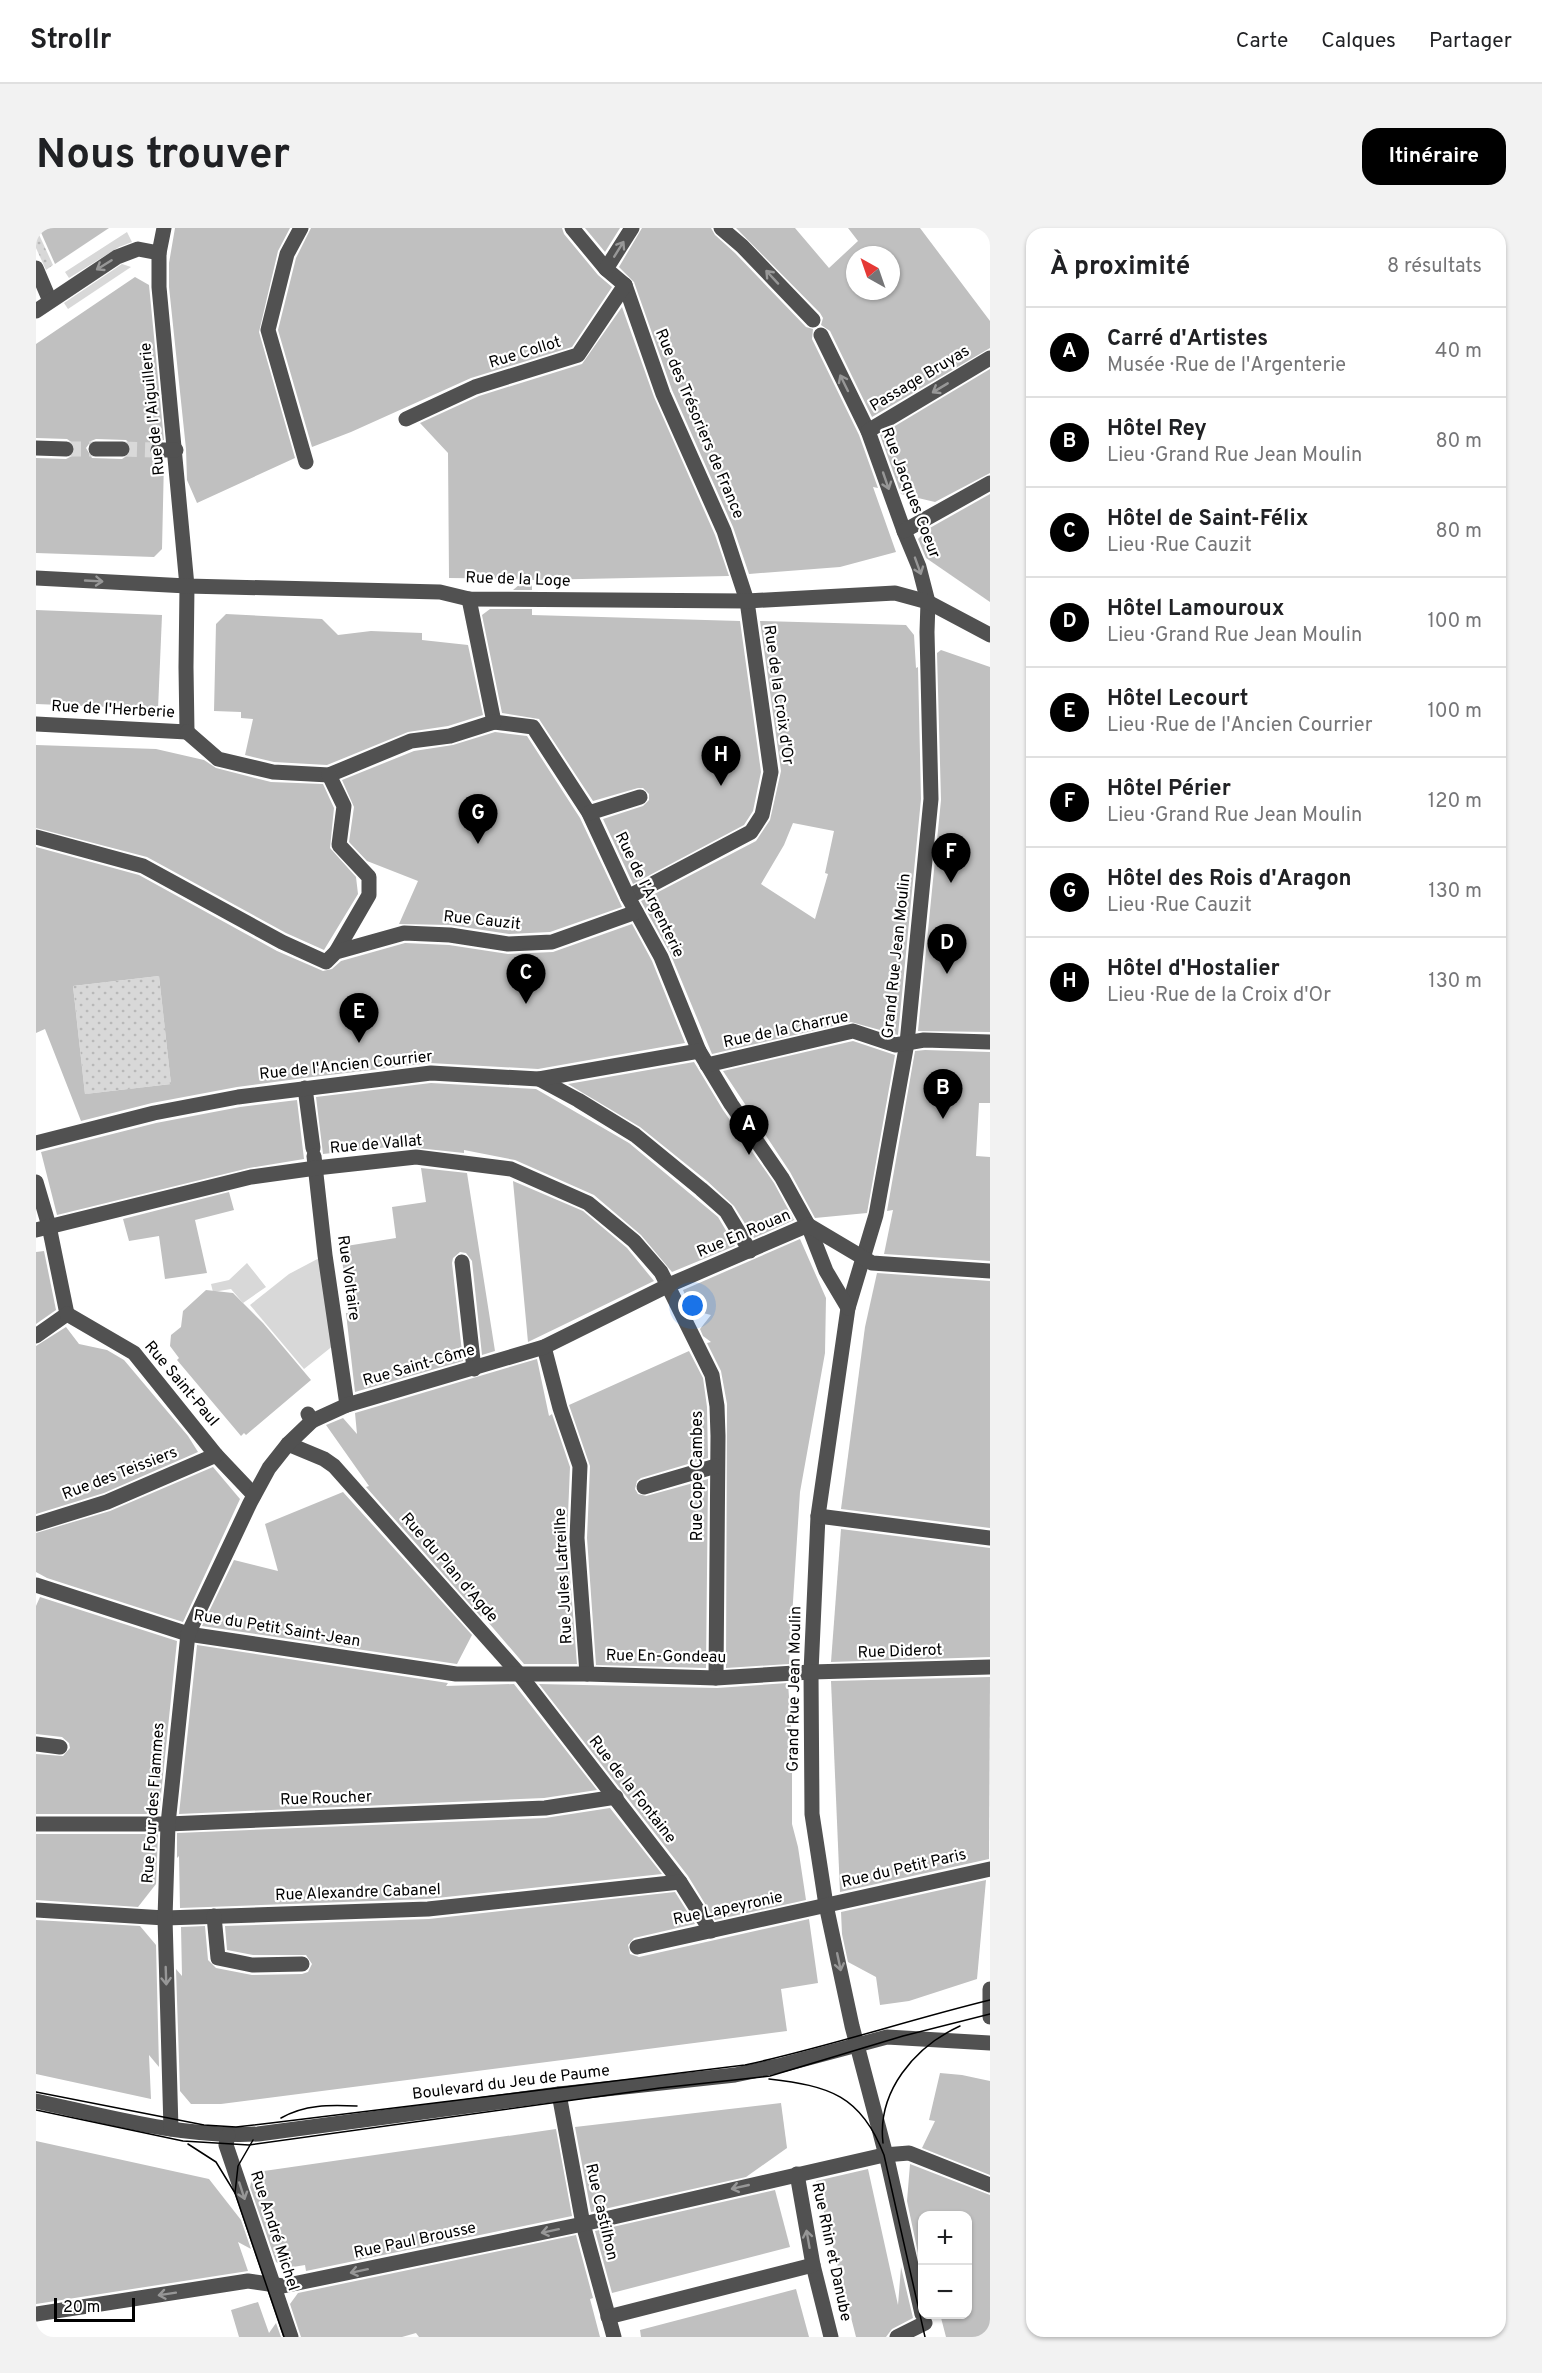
<!DOCTYPE html>
<html lang="fr">
<meta charset="utf-8">
<style>
:root{--surface:#fff;--page:#f2f2f2;--text:#202124;--muted:#757577;--line:#e0e0e0;--accent:#000}
body{margin:0;font-family:Overpass,sans-serif;background:var(--page);color:var(--text)}
.controls{position:absolute;right:18px;bottom:18px;display:grid;overflow:hidden;border-radius:12px;box-shadow:0 2px 4px #0004}
.controls button{width:54px;height:54px;display:grid;place-items:center;padding:0;border:0;border-bottom:2px solid var(--line);background:var(--surface);color:var(--text);font:30px sans-serif}
.compass{position:absolute;left:810px;top:18px;width:54px;height:54px;border-radius:50%;background:var(--surface);box-shadow:0 2px 4px #0004;rotate:320deg}
.scale{position:absolute;left:18px;bottom:15px;width:81px;box-sizing:border-box;padding-left:6px;border:3px solid #000;border-top:0;font-size:16px;line-height:21px;white-space:nowrap;color:#000;-webkit-text-stroke:4px #fff;paint-order:stroke}
.you{position:absolute;left:657px;top:1078px;width:21px;height:21px;margin:-15px;border:4px solid #fff;border-radius:50%;background:#1a73e8;box-shadow:0 0 0 9px #1a73e833}
.badge{display:grid;place-items:center;width:39px;height:39px;border-radius:50%;background:var(--accent);color:#fff;font-size:20px;font-weight:700}
.pin{position:absolute;translate:-50% -50px;filter:drop-shadow(0 2px 3px #0008)}
.pin::after{content:'';position:absolute;top:32px;width:21px;height:18px;background:inherit;clip-path:polygon(0 0,100% 0,50% 100%)}
.list{margin:0;padding:0;list-style:none}
h2{display:flex;justify-content:space-between;align-items:center;height:78px;margin:0;padding:0 24px;font-size:26px}
h2 small{font-size:20px;font-weight:400;color:var(--muted)}
.list li{display:grid;grid-template-columns:39px 1fr auto;gap:18px;align-items:center;box-sizing:border-box;height:90px;padding:0 24px;border-top:2px solid var(--line)}
.list b{display:block;font-size:22px;white-space:nowrap}
.list p{margin:0;font-size:20px;white-space:nowrap;color:var(--muted)}
.list em{font-size:20px;font-style:normal;color:var(--muted)}
.map{position:relative;flex:none;width:954px;height:2109px;overflow:hidden;border-radius:18px}
header{display:flex;align-items:center;gap:36px;box-sizing:border-box;height:84px;padding:0 30px;background:var(--surface);border-bottom:2px solid var(--line)}
header strong{font-size:28px}
nav{display:flex;gap:33px;margin-inline-start:auto;font-size:21px}
.intro{display:flex;align-items:center;justify-content:space-between;box-sizing:border-box;height:144px;padding:0 36px}
h1{margin:0;font-size:42px}
.button{padding:15px 27px;border-radius:18px;background:var(--accent);color:#fff;font-size:21px;font-weight:700}
main{display:flex;gap:36px;padding:0 36px}
aside{flex:1;background:var(--surface);border-radius:18px;box-shadow:0 2px 4px #0004}
.map>svg:first-child{display:block}
.green{fill:#d8d8d8}
.garden{fill:url(#garden-dots)}
.building{fill:#c0c0c0;fill-rule:evenodd}
.lines{fill:none;stroke-linecap:round;stroke-linejoin:round}
.minor-tunnel{stroke:#d9d9d9;stroke-width:15;stroke-dasharray:15 8;stroke-linecap:butt}
.minor{stroke:#515151;stroke-width:15}
.tram{stroke:#000;stroke-width:1.5}
.oneway{stroke:#979797}
.labels{text-anchor:middle;dominant-baseline:central;stroke-width:4.5;stroke-linejoin:round;paint-order:stroke}
.street-label{font-size:16px;fill:#000;stroke:#fff}
</style>
<header>
<strong>Strollr</strong>
<nav><a>Carte</a><a>Calques</a><a>Partager</a></nav>
</header>
<div class="intro"><h1>Nous trouver</h1><a class="button">Itinéraire</a></div>
<main>
<div class="map">
<svg width="954" height="2109" viewBox="0 0 954 2109">
<defs>
<pattern id="garden-dots" width="8" height="8" patternUnits="userSpaceOnUse" patternTransform="scale(1.5)"><rect width="8" height="8" fill="#d8d8d8"/><path d="M2 2h.1M6 6h.1" fill="none" stroke="#b8b8b8" stroke-width="1.8" stroke-linecap="round"/></pattern>
</defs>
<rect width="100%" height="100%" fill="#fff"/>
<g class="green">
<polygon points="91,4 96,14 83,19 33,50 29,44"/>
<polygon points="86,36 95,39 32,81 28,75"/>
<polygon points="289,1027 303,1113 268,1141 214,1077 253,1046"/>
<polygon points="211,1035 230,1059 207,1075 195,1061 177,1064 175,1056 193,1052"/>
</g>
<g class="garden">
<polygon points="0,0 17,37 10,42 0,20"/>
<polygon points="123,748 135,856 49,866 37,758"/>
</g>
<g class="building">
<polygon points="3,0 73,0 19,36"/>
<polygon points="139,0 254,0 242,23 223,104 259,230 161,275 151,252 150,221 133,59 133,35"/>
<polygon points="275,0 526,0 528,6 562,47 576,59 536,119 435,150 315,204 276,219 242,102 260,30"/>
<polygon points="549,0 584,0 569,24"/>
<polygon points="606,0 675,0 679,7 699,25 770,99 777,101 776,111 823,207 842,260 837,259 860,324 804,339 713,346 697,299 636,162 598,54 583,39"/>
<path d="M700,0H759L793,40L822,13L812,0H884L954,93V120L836,189L794,103L785,97L787,90L784,85ZM819,27H855V63H819Z"/>
<path d="M99,49L113,57L128,212L117,214L112,223L117,230L128,232L126,321L118,329L0,325V230L30,231L38,227L40,221L38,216L31,211L0,210V116ZM60,211L90,212L95,217V225L86,231L56,230L50,220L55,213Z"/>
<polygon points="586,79 618,169 679,307 693,348 496,352 496,362 477,362 490,351 413,350 412,225 384,195 443,168 546,136"/>
<polygon points="954,141 954,245 899,274 865,266 844,207"/>
<polygon points="954,266 954,374 890,330 882,311 892,301"/>
<polygon points="454,381 496,381 496,387 704,393 725,544 717,583 708,597 597,656 567,591 607,578 613,572 613,566 607,560 602,560 557,573 503,491 466,485 446,387"/>
<polygon points="0,382 126,387 122,481 0,476"/>
<polygon points="190,386 286,391 302,407 335,403 386,405 386,412 432,417 447,487 412,498 372,504 291,537 238,534 209,527 217,491 205,490 205,484 178,483 180,396"/>
<path d="M724,393L870,397L878,407L880,440L882,439L885,571L862,807L815,794L676,826L634,725L605,673L720,613L734,592L745,543ZM757,595L798,603L789,645L792,646L779,691L725,656L748,617Z"/>
<polygon points="905,422 954,439 954,804 882,803 905,572 901,425"/>
<polygon points="459,504 491,508 544,590 586,679 514,704 473,706 414,697 363,696 382,653 331,633 313,614 318,579 306,552 378,523 417,517"/>
<polygon points="0,517 120,521 168,532 180,540 235,554 287,556 298,580 294,620 320,649 322,666 288,722 250,705 111,629 0,600"/>
<path d="M0,619L103,647L241,723L287,743L296,741L305,733L369,715L413,717L472,726L517,724L596,696L616,733L649,815L502,841L394,835L268,850L201,859L116,875L45,893L9,801L0,805ZM123,748L135,856L49,866L37,758Z"/>
<polygon points="817,813 859,827 831,985 779,990 754,944 687,843"/>
<polygon points="889,822 954,824 954,875 943,875 940,928 954,929 954,1033 848,1026 857,982 851,983 879,823"/>
<polygon points="658,834 687,882 738,955 758,992 756,993 718,1010 698,978 671,953 604,899 532,856"/>
<polygon points="395,855 500,861 593,915 682,989 699,1018 636,1044 605,1007 558,967 479,932 428,922 428,925 362,918 287,926 280,869"/>
<polygon points="261,872 268,931 213,940 21,987 5,924 120,895 204,879"/>
<polygon points="385,940 431,945 459,1123 446,1127 436,1033 430,1025 424,1024 417,1030 416,1035 427,1133 319,1164 310,1085 312,1085 309,1052 304,1019 360,1010 356,979 390,974"/>
<polygon points="477,953 547,983 591,1020 618,1053 492,1114"/>
<polygon points="193,964 198,982 159,992 171,1045 129,1051 123,1008 93,1013 87,991"/>
<polygon points="764,1011 790,1070 789,1125 764,1264 753,1436 690,1440 691,1176 685,1143 671,1115 675,1114 667,1108 664,1101 675,1087 655,1082 647,1062"/>
<polygon points="8,1023 20,1082 0,1096 0,1024"/>
<polygon points="841,1045 954,1053 954,1300 805,1281 829,1099"/>
<polygon points="170,1062 197,1065 227,1095 275,1152 210,1207 208,1205 205,1208 141,1132 143,1130 134,1118 135,1107 145,1099 147,1083"/>
<polygon points="30,1099 43,1116 71,1122 88,1132 152,1208 162,1224 68,1265 0,1286 0,1118"/>
<polygon points="653,1123 667,1150 671,1179 672,1230 605,1250 601,1253 599,1261 602,1266 610,1268 672,1251 670,1440 560,1437 551,1310 554,1238 533,1177"/>
<polygon points="501,1131 513,1188 516,1186 534,1239 531,1311 541,1436 488,1436 446,1387 445,1389 330,1259 333,1258 290,1197 307,1190 321,1206 319,1185"/>
<polygon points="177,1239 204,1271 147,1394 11,1350 0,1344 0,1305 74,1283"/>
<polygon points="307,1264 436,1407 421,1436 166,1398 198,1332 242,1343 229,1296"/>
<polygon points="805,1301 954,1320 954,1429 795,1434"/>
<polygon points="4,1369 141,1413 123,1586 0,1586 0,1526 27,1528 34,1520 33,1515 26,1509 0,1506 0,1378"/>
<polygon points="161,1417 412,1455 410,1458 478,1456 561,1562 508,1570 143,1586"/>
<polygon points="954,1449 953,1631 804,1664 795,1453"/>
<polygon points="752,1455 756,1513 756,1596 762,1619 770,1672 679,1692 652,1648 503,1456 681,1460"/>
<polygon points="574,1580 626,1646 391,1671 144,1680 143,1628 141,1630 141,1605 509,1590"/>
<polygon points="0,1606 122,1606 120,1656 102,1679 0,1672"/>
<polygon points="950,1652 941,1751 873,1773 844,1777 840,1749 812,1734 806,1706 805,1684"/>
<polygon points="639,1664 659,1696 598,1710 592,1717 594,1726 603,1729 773,1691 782,1755 745,1761 751,1803 185,1876 155,1876 144,1863 140,1741 146,1748 145,1699 169,1698 172,1732 180,1740 216,1747 266,1746 272,1744 276,1736 270,1727 217,1727 191,1722 189,1698 393,1691"/>
<polygon points="0,1692 104,1698 120,1717 123,1839 113,1827 115,1871 0,1846"/>
<polygon points="904,1845 926,1847 954,1853 954,1947 886,1920 899,1893 893,1892"/>
<polygon points="745,1875 751,1920 710,1949 555,1984 539,1899"/>
<polygon points="520,1901 536,1988 270,2043 269,2037 251,2040 240,2034 214,1959 216,1950 221,1944"/>
<polygon points="0,1913 173,1951 205,1992 215,2021 202,2014 212,2043 0,2076"/>
<polygon points="874,1936 954,1967 954,2109 910,2109 904,2086 932,2086 932,1988 886,1988 886,2044 871,1973"/>
<polygon points="832,1941 862,2077 865,2039 877,2090 856,2101 850,2109 820,2109 780,1953"/>
<polygon points="739,1962 754,2019 576,2065 559,2003"/>
<polygon points="540,2007 557,2070 554,2071 564,2109 383,2109 380,2105 366,2109 265,2109 254,2076 262,2065"/>
<polygon points="760,2061 773,2109 605,2109 604,2102"/>
<polygon points="222,2074 233,2105 240,2095 245,2109 203,2109 195,2082"/>
</g>
<g class="lines">
<g class="minor-tunnel">
<polyline points="30,221 60,221"/>
<polyline points="86,221 122,222"/>
</g>
<g class="minor">
<polyline points="128,0 123,25 123,59 151,358 150,439 151,504"/>
<polyline points="265,0 251,26 232,102 270,234"/>
<polyline points="536,0 570,41 589,57 627,166 688,303 711,373 735,544 726,587 715,604 592,669"/>
<polyline points="685,0 706,18 777,92"/>
<polyline points="0,40 14,73"/>
<polyline points="570,41 596,0"/>
<polyline points="0,83 81,29 102,21 123,25"/>
<polyline points="785,107 832,203 868,303 883,339 892,374 891,404 895,571 871,815 840,987 812,1080 782,1288 775,1444 776,1586 790,1677 816,1798 852,1935 886,2086"/>
<polyline points="370,191 439,159 542,127 589,57"/>
<polyline points="832,203 954,130"/>
<polyline points="0,220 30,221"/>
<polyline points="60,221 86,221"/>
<polyline points="122,222 140,222"/>
<polyline points="868,303 954,255"/>
<polyline points="0,350 151,358 404,364 433,371 711,373 859,365 892,374 954,407"/>
<polyline points="433,371 458,494 497,499 553,585 592,669 625,729 663,823 695,876 746,950 772,997 790,1043 812,1080"/>
<polyline points="0,496 151,504"/>
<polyline points="151,504 182,531 237,544 293,547 375,513 414,508 458,494"/>
<polyline points="293,547 308,578 303,617 333,649 333,667 300,724"/>
<polyline points="553,585 604,569"/>
<polyline points="0,609 107,638 246,714 290,734 300,724 368,705 414,707 472,716 516,714 600,684"/>
<polyline points="671,837 817,803 859,817 888,812 954,814"/>
<polyline points="503,851 542,872 599,907 665,961 690,983 714,1023"/>
<polyline points="269,860 277,920"/>
<polyline points="0,915 118,885 202,869 395,845 503,851 663,823"/>
<polyline points="278,928 289,1027 311,1177"/>
<polyline points="0,954 13,998 31,1086 0,1108"/>
<polyline points="0,1002 215,949 280,940 380,929 475,941 552,975 598,1013 625,1044 676,1147 681,1178 682,1208 680,1450"/>
<polyline points="426,1034 438,1141"/>
<polyline points="31,1086 98,1125 180,1227 218,1267"/>
<polyline points="508,1119 524,1180 544,1238 541,1310 551,1446"/>
<polyline points="272,1186 276,1193 311,1177 508,1119 633,1057 772,997 836,1035 954,1043"/>
<polyline points="252,1216 288,1231 298,1238 484,1447 644,1654 675,1703"/>
<polyline points="608,1259 680,1238"/>
<polyline points="782,1288 954,1310"/>
<polyline points="0,1296 71,1274 180,1227"/>
<polyline points="0,1357 152,1406 420,1446 551,1446 680,1450 775,1444 954,1439"/>
<polyline points="0,1516 24,1519"/>
<polyline points="0,1596 132,1596 509,1580 580,1569"/>
<polyline points="0,1682 129,1690 392,1681 644,1654"/>
<polyline points="178,1688 182,1730 216,1737 266,1736"/>
<polyline points="601,1719 954,1641"/>
<polyline points="954,1761 954,1789"/>
<polyline points="523,1866 547,1996 578,2109"/>
<path d="M0,1873C73,1889 147,1910 222,1906L523,1866L699,1847L746,1837L851,1809L954,1815"/>
<polyline points="135,1901 129,1690 132,1596 152,1406 214,1275 233,1240 252,1216 276,1193"/>
<polyline points="192,1907 190,1917 255,2109"/>
<polyline points="761,1946 777,2037 795,2109"/>
<polyline points="0,2086 212,2053 247,2058 547,1996 848,1927 873,1925 954,1957"/>
<polyline points="572,2089 777,2037"/>
<polyline points="861,2109 889,2095"/>
</g>
<g class="tram">
<path d="M733,1851C793,1858 825,1867 848,1927L889,2109"/>
<path d="M0,1864L168,1897L200,1899L235,1895L709,1837C792,1819 872,1792 954,1772"/>
<polyline points="0,1882 147,1913 213,1917 624,1860 734,1848 867,1808 954,1786"/>
<path d="M245,1890C269,1876 294,1877 321,1878"/>
<path d="M847,1915C841,1864 878,1819 924,1798"/>
<polyline points="152,1916 180,1934 199,1965 248,2109"/>
<polyline points="199,1965 202,1938 217,1912"/>
</g>
</g>
<defs><path id="oneway-shaft" d="M-6 0H5M1.5-3L5.5 0L1.5 3" fill="none" stroke-width="1.6" stroke-linecap="round" stroke-linejoin="round" transform="scale(1.5)"/></defs>
<g class="oneway">
<use href="#oneway-shaft" transform="translate(583 21) rotate(-58)"/>
<use href="#oneway-shaft" transform="translate(68 37) rotate(148)"/>
<use href="#oneway-shaft" transform="translate(736 49) rotate(-133)"/>
<use href="#oneway-shaft" transform="translate(808 155) rotate(-116)"/>
<use href="#oneway-shaft" transform="translate(904 160) rotate(149)"/>
<use href="#oneway-shaft" transform="translate(850 253) rotate(71)"/>
<use href="#oneway-shaft" transform="translate(882 338) rotate(70)"/>
<use href="#oneway-shaft" transform="translate(58 353) rotate(3)"/>
<use href="#oneway-shaft" transform="translate(803 1734) rotate(78)"/>
<use href="#oneway-shaft" transform="translate(130 1748) rotate(88)"/>
<use href="#oneway-shaft" transform="translate(704 1959) rotate(167)"/>
<use href="#oneway-shaft" transform="translate(206 1963) rotate(72)"/>
<use href="#oneway-shaft" transform="translate(514 2003) rotate(168)"/>
<use href="#oneway-shaft" transform="translate(772 2011) rotate(-100)"/>
<use href="#oneway-shaft" transform="translate(323 2043) rotate(168)"/>
<use href="#oneway-shaft" transform="translate(131 2066) rotate(171)"/>
</g>
<g class="labels">
<g class="street-label">
<text transform="translate(489 125) rotate(-17)">Rue Collot</text>
<text transform="translate(884 151) rotate(-31)">Passage Bruyas</text>
<text transform="translate(117 181) rotate(-96)">Rue de l'Aiguillerie</text>
<text transform="translate(663 196) rotate(67)">Rue des Trésoriers de France</text>
<text transform="translate(874 265) rotate(69)">Rue Jacques Coeur</text>
<text transform="translate(482 352) rotate(2)">Rue de la Loge</text>
<text transform="translate(742 467) rotate(82)">Rue de la Croix d'Or</text>
<text transform="translate(77 482) rotate(3)">Rue de l'Herberie</text>
<text transform="translate(613 667) rotate(64)">Rue de l'Argenterie</text>
<text transform="translate(446 693) rotate(6)">Rue Cauzit</text>
<text transform="translate(861 728) rotate(-84)">Grand Rue Jean Moulin</text>
<text transform="translate(750 802) rotate(-12)">Rue de la Charrue</text>
<text transform="translate(310 838) rotate(-6)">Rue de l'Ancien Courrier</text>
<text transform="translate(340 917) rotate(-5)">Rue de Vallat</text>
<text transform="translate(708 1006) rotate(-23)">Rue En Rouan</text>
<text transform="translate(312 1050) rotate(82)">Rue Voltaire</text>
<text transform="translate(383 1138) rotate(-16)">Rue Saint-Côme</text>
<text transform="translate(145 1156) rotate(50)">Rue Saint-Paul</text>
<text transform="translate(84 1246) rotate(-21)">Rue des Teissiers</text>
<text transform="translate(662 1248) rotate(-90)">Rue Cope Cambes</text>
<text transform="translate(413 1340) rotate(49)">Rue du Plan d'Agde</text>
<text transform="translate(528 1348) rotate(-93)">Rue Jules Latreilhe</text>
<text transform="translate(241 1401) rotate(9)">Rue du Petit Saint-Jean</text>
<text transform="translate(864 1424) rotate(-2)">Rue Diderot</text>
<text transform="translate(630 1429) rotate(1)">Rue En-Gondeau</text>
<text transform="translate(759 1461) rotate(-89)">Grand Rue Jean Moulin</text>
<text transform="translate(596 1562) rotate(52)">Rue de la Fontaine</text>
<text transform="translate(290 1571) rotate(-2)">Rue Roucher</text>
<text transform="translate(118 1575) rotate(-86)">Rue Four des Flammes</text>
<text transform="translate(868 1641) rotate(-13)">Rue du Petit Paris</text>
<text transform="translate(322 1665) rotate(-2)">Rue Alexandre Cabanel</text>
<text transform="translate(692 1681) rotate(-12)">Rue Lapeyronie</text>
<text transform="translate(475 1855) rotate(-7)">Boulevard du Jeu de Paume</text>
<text transform="translate(565 1984) rotate(77)">Rue Castilhon</text>
<text transform="translate(238 2003) rotate(72)">Rue André Michel</text>
<text transform="translate(379 2013) rotate(-12)">Rue Paul Brousse</text>
<text transform="translate(795 2024) rotate(78)">Rue Rhin et Danube</text>
</g>
</g>
</svg>
<div class="controls">
<button>+</button>
<button>−</button>
</div>
<svg class="compass" viewBox="-18 -18 36 36"><path d="M0-13l5 13h-10z" fill="#e53935"/><path d="M0 13l5-13h-10z" fill="#757577"/></svg>
<div class="scale">20 m</div>
<div class="you"></div>
<div class="pin badge" style="left:713px;top:927px">A</div>
<div class="pin badge" style="left:907px;top:891px">B</div>
<div class="pin badge" style="left:490px;top:776px">C</div>
<div class="pin badge" style="left:911px;top:746px">D</div>
<div class="pin badge" style="left:323px;top:815px">E</div>
<div class="pin badge" style="left:915px;top:655px">F</div>
<div class="pin badge" style="left:442px;top:616px">G</div>
<div class="pin badge" style="left:685px;top:558px">H</div>
</div>
<aside>
<h2>À proximité<small>8 résultats</small></h2>
<ul class="list">
<li><span class="badge">A</span><div><b>Carré d'Artistes</b><p>Musée · Rue de l'Argenterie</p></div><em>40 m</em></li>
<li><span class="badge">B</span><div><b>Hôtel Rey</b><p>Lieu · Grand Rue Jean Moulin</p></div><em>80 m</em></li>
<li><span class="badge">C</span><div><b>Hôtel de Saint-Félix</b><p>Lieu · Rue Cauzit</p></div><em>80 m</em></li>
<li><span class="badge">D</span><div><b>Hôtel Lamouroux</b><p>Lieu · Grand Rue Jean Moulin</p></div><em>100 m</em></li>
<li><span class="badge">E</span><div><b>Hôtel Lecourt</b><p>Lieu · Rue de l'Ancien Courrier</p></div><em>100 m</em></li>
<li><span class="badge">F</span><div><b>Hôtel Périer</b><p>Lieu · Grand Rue Jean Moulin</p></div><em>120 m</em></li>
<li><span class="badge">G</span><div><b>Hôtel des Rois d'Aragon</b><p>Lieu · Rue Cauzit</p></div><em>130 m</em></li>
<li><span class="badge">H</span><div><b>Hôtel d'Hostalier</b><p>Lieu · Rue de la Croix d'Or</p></div><em>130 m</em></li>
</ul>
</aside>
</main>
